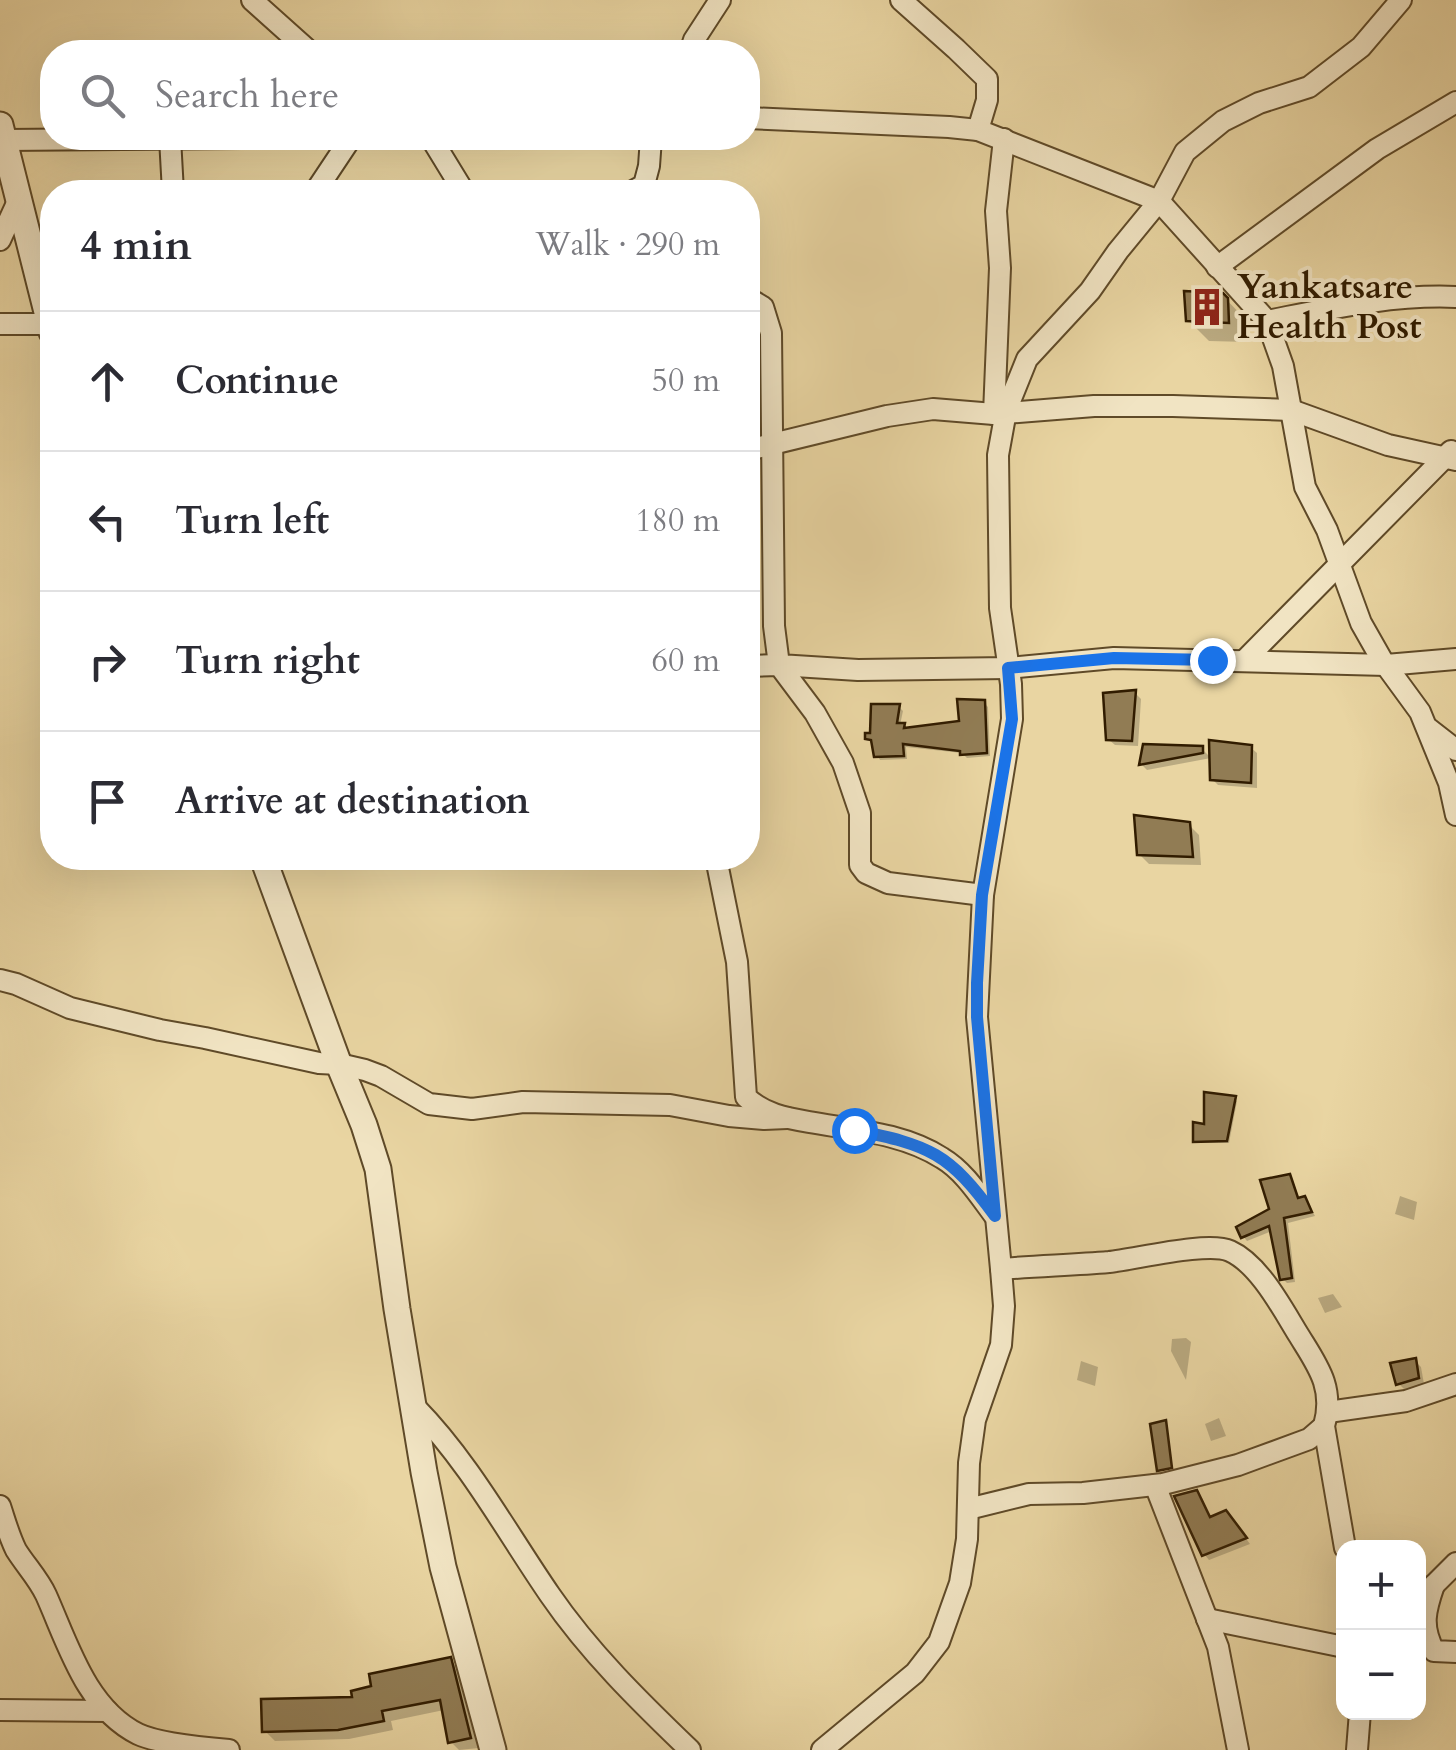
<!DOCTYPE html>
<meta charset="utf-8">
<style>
:root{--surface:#fff;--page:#f7f7f7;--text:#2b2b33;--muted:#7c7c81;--line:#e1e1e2}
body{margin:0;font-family:Cardo,serif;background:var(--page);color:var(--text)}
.controls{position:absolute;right:30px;bottom:30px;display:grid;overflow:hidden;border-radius:20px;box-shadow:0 10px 40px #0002}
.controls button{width:90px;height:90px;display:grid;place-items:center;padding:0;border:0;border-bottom:2px solid var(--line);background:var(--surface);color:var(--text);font:50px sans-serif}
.stop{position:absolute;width:30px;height:30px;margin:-22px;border:8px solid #1a73e8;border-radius:50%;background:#fff}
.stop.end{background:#1a73e8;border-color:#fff;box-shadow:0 2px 10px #0008}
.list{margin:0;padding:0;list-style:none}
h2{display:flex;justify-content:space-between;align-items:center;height:130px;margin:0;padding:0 40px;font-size:42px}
h2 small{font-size:32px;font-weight:400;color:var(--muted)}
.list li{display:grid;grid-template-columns:65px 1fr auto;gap:30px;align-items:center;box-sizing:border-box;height:140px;padding:0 40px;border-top:2px solid var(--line)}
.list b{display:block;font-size:38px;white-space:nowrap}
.list em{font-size:32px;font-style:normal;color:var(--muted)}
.icon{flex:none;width:55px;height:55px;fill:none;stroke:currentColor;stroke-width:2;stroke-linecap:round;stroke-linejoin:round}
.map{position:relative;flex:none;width:1456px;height:1750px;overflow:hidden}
.search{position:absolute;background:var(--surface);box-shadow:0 10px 40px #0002;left:40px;top:40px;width:720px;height:110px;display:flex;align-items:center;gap:25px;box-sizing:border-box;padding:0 35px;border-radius:40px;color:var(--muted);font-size:38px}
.panel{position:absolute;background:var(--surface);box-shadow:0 10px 40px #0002;left:40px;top:180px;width:720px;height:690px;border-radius:40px}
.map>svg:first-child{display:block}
.shadow{fill:#0003}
.building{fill:#917c54;stroke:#311c00;stroke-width:2.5}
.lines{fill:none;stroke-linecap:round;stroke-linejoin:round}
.minor-casing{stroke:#5f4a28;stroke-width:24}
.tertiary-casing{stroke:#5f4a28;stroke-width:29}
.minor{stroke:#f1e4c3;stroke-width:20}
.tertiary{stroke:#f1e4c3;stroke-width:25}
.route{stroke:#1a73e8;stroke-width:12}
.labels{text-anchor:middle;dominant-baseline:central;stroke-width:8;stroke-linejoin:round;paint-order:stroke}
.poi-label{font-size:35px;font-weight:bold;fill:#311c00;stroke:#f1e4c3;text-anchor:start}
</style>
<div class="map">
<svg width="1456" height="1750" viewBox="0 0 1456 1750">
<rect width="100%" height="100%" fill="#e9d5a2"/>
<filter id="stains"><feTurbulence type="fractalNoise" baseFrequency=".002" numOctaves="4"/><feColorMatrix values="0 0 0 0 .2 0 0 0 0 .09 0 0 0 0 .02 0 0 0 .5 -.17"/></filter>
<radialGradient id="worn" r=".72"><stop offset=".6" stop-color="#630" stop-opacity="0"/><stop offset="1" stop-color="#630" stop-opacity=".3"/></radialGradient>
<g class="shadow">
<polygon points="1222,295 1247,321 1248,342 1209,341 1188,320"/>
<polygon points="1135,693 1141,699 1138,746 1115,745 1108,739"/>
<polygon points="984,703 988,707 990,756 967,758 962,753 906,747 907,759 880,760 868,738 899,707 903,711 900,725 908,730 961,723"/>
<polygon points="1145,747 1202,749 1211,758 1147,770 1142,765"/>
<polygon points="1250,747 1257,753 1257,788 1218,785 1212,779"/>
<polygon points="1189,825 1199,835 1201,865 1149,864 1139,854"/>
<polygon points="1234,1099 1237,1101 1229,1143 1197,1143 1195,1141"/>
<polygon points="1289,1177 1293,1181 1300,1200 1304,1199 1308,1203 1315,1216 1288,1223 1295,1282 1287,1283 1283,1279 1272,1231 1247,1241 1243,1236 1272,1211"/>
<polygon points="1400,1196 1417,1202 1414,1220 1395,1214"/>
<polygon points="1333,1294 1342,1307 1325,1313 1318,1298"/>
<polygon points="1186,1338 1191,1342 1186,1380 1171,1351 1172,1339"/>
<polygon points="1081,1361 1098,1367 1095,1386 1077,1380"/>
<polygon points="1415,1361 1421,1367 1424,1384 1405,1390 1399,1384"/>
<polygon points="1219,1418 1226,1436 1211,1441 1205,1424"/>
<polygon points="1196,1492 1202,1498 1211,1519 1231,1518 1250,1544 1209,1560 1204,1554"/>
<polygon points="450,1660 460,1670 479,1748 459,1750 451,1742 444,1710 391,1721 393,1730 349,1739 275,1741 265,1731 355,1699"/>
</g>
<g class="building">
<polygon points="1184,291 1223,293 1228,298 1229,323 1186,321"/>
<polygon points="1136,690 1132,741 1106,740 1103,693"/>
<polygon points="957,699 985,700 987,753 960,755 960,751 903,744 904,756 874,757 871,740 865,739 865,733 870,733 871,704 900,704 897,723 905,723 904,728 959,721"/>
<polygon points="1209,740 1252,745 1251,783 1210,780"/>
<polygon points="1143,744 1203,746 1203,753 1139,765"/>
<polygon points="1134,815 1190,822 1193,857 1137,855"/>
<polygon points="1204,1092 1236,1096 1227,1141 1193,1142 1193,1122 1204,1124"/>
<polygon points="1290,1174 1298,1198 1305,1196 1312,1212 1284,1218 1292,1278 1280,1280 1269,1226 1241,1238 1236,1227 1269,1209 1260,1180"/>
<polygon points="1416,1358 1419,1378 1396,1385 1390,1363"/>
<polygon points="1166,1420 1172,1468 1157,1471 1150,1424"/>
<polygon points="1197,1490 1210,1517 1226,1510 1247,1538 1202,1556 1174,1496"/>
<polygon points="451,1657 471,1738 448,1743 440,1700 382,1711 384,1721 338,1730 262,1732 261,1699 352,1697 351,1691 371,1686 369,1674"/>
</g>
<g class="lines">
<g class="minor-casing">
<g id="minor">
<polyline points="252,0 310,52"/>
<polyline points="901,0 956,49 987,79 987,100 978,130"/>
<polyline points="690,52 694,40 720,0"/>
<polyline points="748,118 949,127 978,130 1159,201 1267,321 1283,366 1305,487 1327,530 1361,623 1382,660 1420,712 1449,783 1456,815"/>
<polyline points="170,138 173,192"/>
<polyline points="431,138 464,192"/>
<polyline points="5,140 241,138"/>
<polyline points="315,192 351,138"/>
<polyline points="631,192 644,185 649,166 651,138"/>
<polyline points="0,240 19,199"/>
<polyline points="1217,267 1377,149 1456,102"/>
<polyline points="748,298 763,307 771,333 774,626 779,665 858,670 1008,668 1114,658 1386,665 1456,659"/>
<path d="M1267,321C1328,309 1393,294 1456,297"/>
<polyline points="0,324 50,324"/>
<polyline points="994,414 1000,268 996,211 1004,139"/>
<polyline points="748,450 887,416 933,409 994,414 1094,406 1173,406 1291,410 1388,445 1456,460"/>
<polyline points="1244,661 1451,451"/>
<polyline points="748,666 779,665 815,713 843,763 860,813 860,865 866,873 888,883 983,895"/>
<polyline points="1429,729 1456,750"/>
<path d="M716,858L737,962L746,1097C763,1114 786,1118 809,1122C854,1130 903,1133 942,1158C964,1171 979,1195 994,1215"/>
<polyline points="0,980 16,984 70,1008 160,1030 205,1038 319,1063 339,1064 365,1070 381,1076 429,1104 472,1109 523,1102 670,1105 729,1116 764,1119 787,1118"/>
<path d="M1001,1269C1037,1266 1073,1265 1109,1262C1137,1259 1208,1241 1230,1251C1259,1264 1282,1308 1298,1334C1317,1365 1335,1387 1324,1426L1345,1548"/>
<path d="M415,1407C469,1462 506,1531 550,1595C589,1652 640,1702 690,1750"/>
<polyline points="1328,1412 1406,1401 1456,1384"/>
<polyline points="1155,1485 1218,1647 1238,1750"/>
<path d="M0,1506C5,1521 9,1536 16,1550C26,1566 38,1578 46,1595C68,1644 86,1708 138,1734C159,1744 205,1748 229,1750"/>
<polyline points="968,1509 1029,1494 1083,1493 1163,1484 1238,1465 1309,1439 1324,1426"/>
<path d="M1434,1585C1425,1611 1421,1626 1434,1651L1456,1652"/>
<polyline points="1426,1593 1456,1563"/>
<polyline points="1207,1619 1344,1647"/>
<polyline points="0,1710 107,1711"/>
<polyline points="822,1750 915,1673 939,1642 960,1583 967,1539 969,1463 975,1420 1001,1345 1004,1306 1001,1269 977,1017 983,895 1012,719 1011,684 1000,608 998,455 1006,411 1027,359 1090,291 1118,251 1159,201 1185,152 1223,121 1259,103 1309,87 1361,47 1401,0"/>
<polyline points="1357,1750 1360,1712"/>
</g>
</g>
<g class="tertiary-casing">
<g id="tertiary">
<polyline points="0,125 52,332"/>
<polyline points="263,858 338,1062 364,1125 378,1169 397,1309 424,1472 443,1567 493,1750"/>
</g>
</g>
<use href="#minor" class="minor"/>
<use href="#tertiary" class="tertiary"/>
</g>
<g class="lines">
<path class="route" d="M854,1130C930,1145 949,1153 995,1216L977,1017V983L982,895L1012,719L1008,668L1114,658L1212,660"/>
</g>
<defs>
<g id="building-bare" transform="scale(3)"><path d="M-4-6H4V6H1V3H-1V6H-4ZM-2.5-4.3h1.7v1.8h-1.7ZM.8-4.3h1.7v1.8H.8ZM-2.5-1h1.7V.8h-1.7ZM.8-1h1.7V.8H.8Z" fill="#8f2418" stroke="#f1e4c3" stroke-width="2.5" paint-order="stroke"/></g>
</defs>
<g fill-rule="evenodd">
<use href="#building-bare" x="1207" y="307"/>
</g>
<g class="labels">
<g class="poi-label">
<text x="1237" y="287">Yankatsare<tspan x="1237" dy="40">Health Post</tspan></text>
</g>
</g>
<rect width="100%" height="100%" filter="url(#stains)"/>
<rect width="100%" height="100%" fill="url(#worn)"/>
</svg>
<div class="controls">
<button>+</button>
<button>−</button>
</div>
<div class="stop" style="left:854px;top:1130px"></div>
<div class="stop end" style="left:1212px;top:660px"></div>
<div class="search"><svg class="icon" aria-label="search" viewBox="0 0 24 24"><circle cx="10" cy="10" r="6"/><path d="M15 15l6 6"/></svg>Search here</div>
<section class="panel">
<h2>4 min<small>Walk · 290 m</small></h2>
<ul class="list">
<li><svg class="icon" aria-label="ahead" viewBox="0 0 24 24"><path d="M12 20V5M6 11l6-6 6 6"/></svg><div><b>Continue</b></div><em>50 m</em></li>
<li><svg class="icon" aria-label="left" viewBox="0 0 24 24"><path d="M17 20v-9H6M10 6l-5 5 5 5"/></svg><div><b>Turn left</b></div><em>180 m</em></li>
<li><svg class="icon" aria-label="right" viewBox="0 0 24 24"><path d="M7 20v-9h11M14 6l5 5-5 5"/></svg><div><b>Turn right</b></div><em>60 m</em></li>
<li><svg class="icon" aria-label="arrive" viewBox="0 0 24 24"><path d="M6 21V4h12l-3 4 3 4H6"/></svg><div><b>Arrive at destination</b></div></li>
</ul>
</section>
</div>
